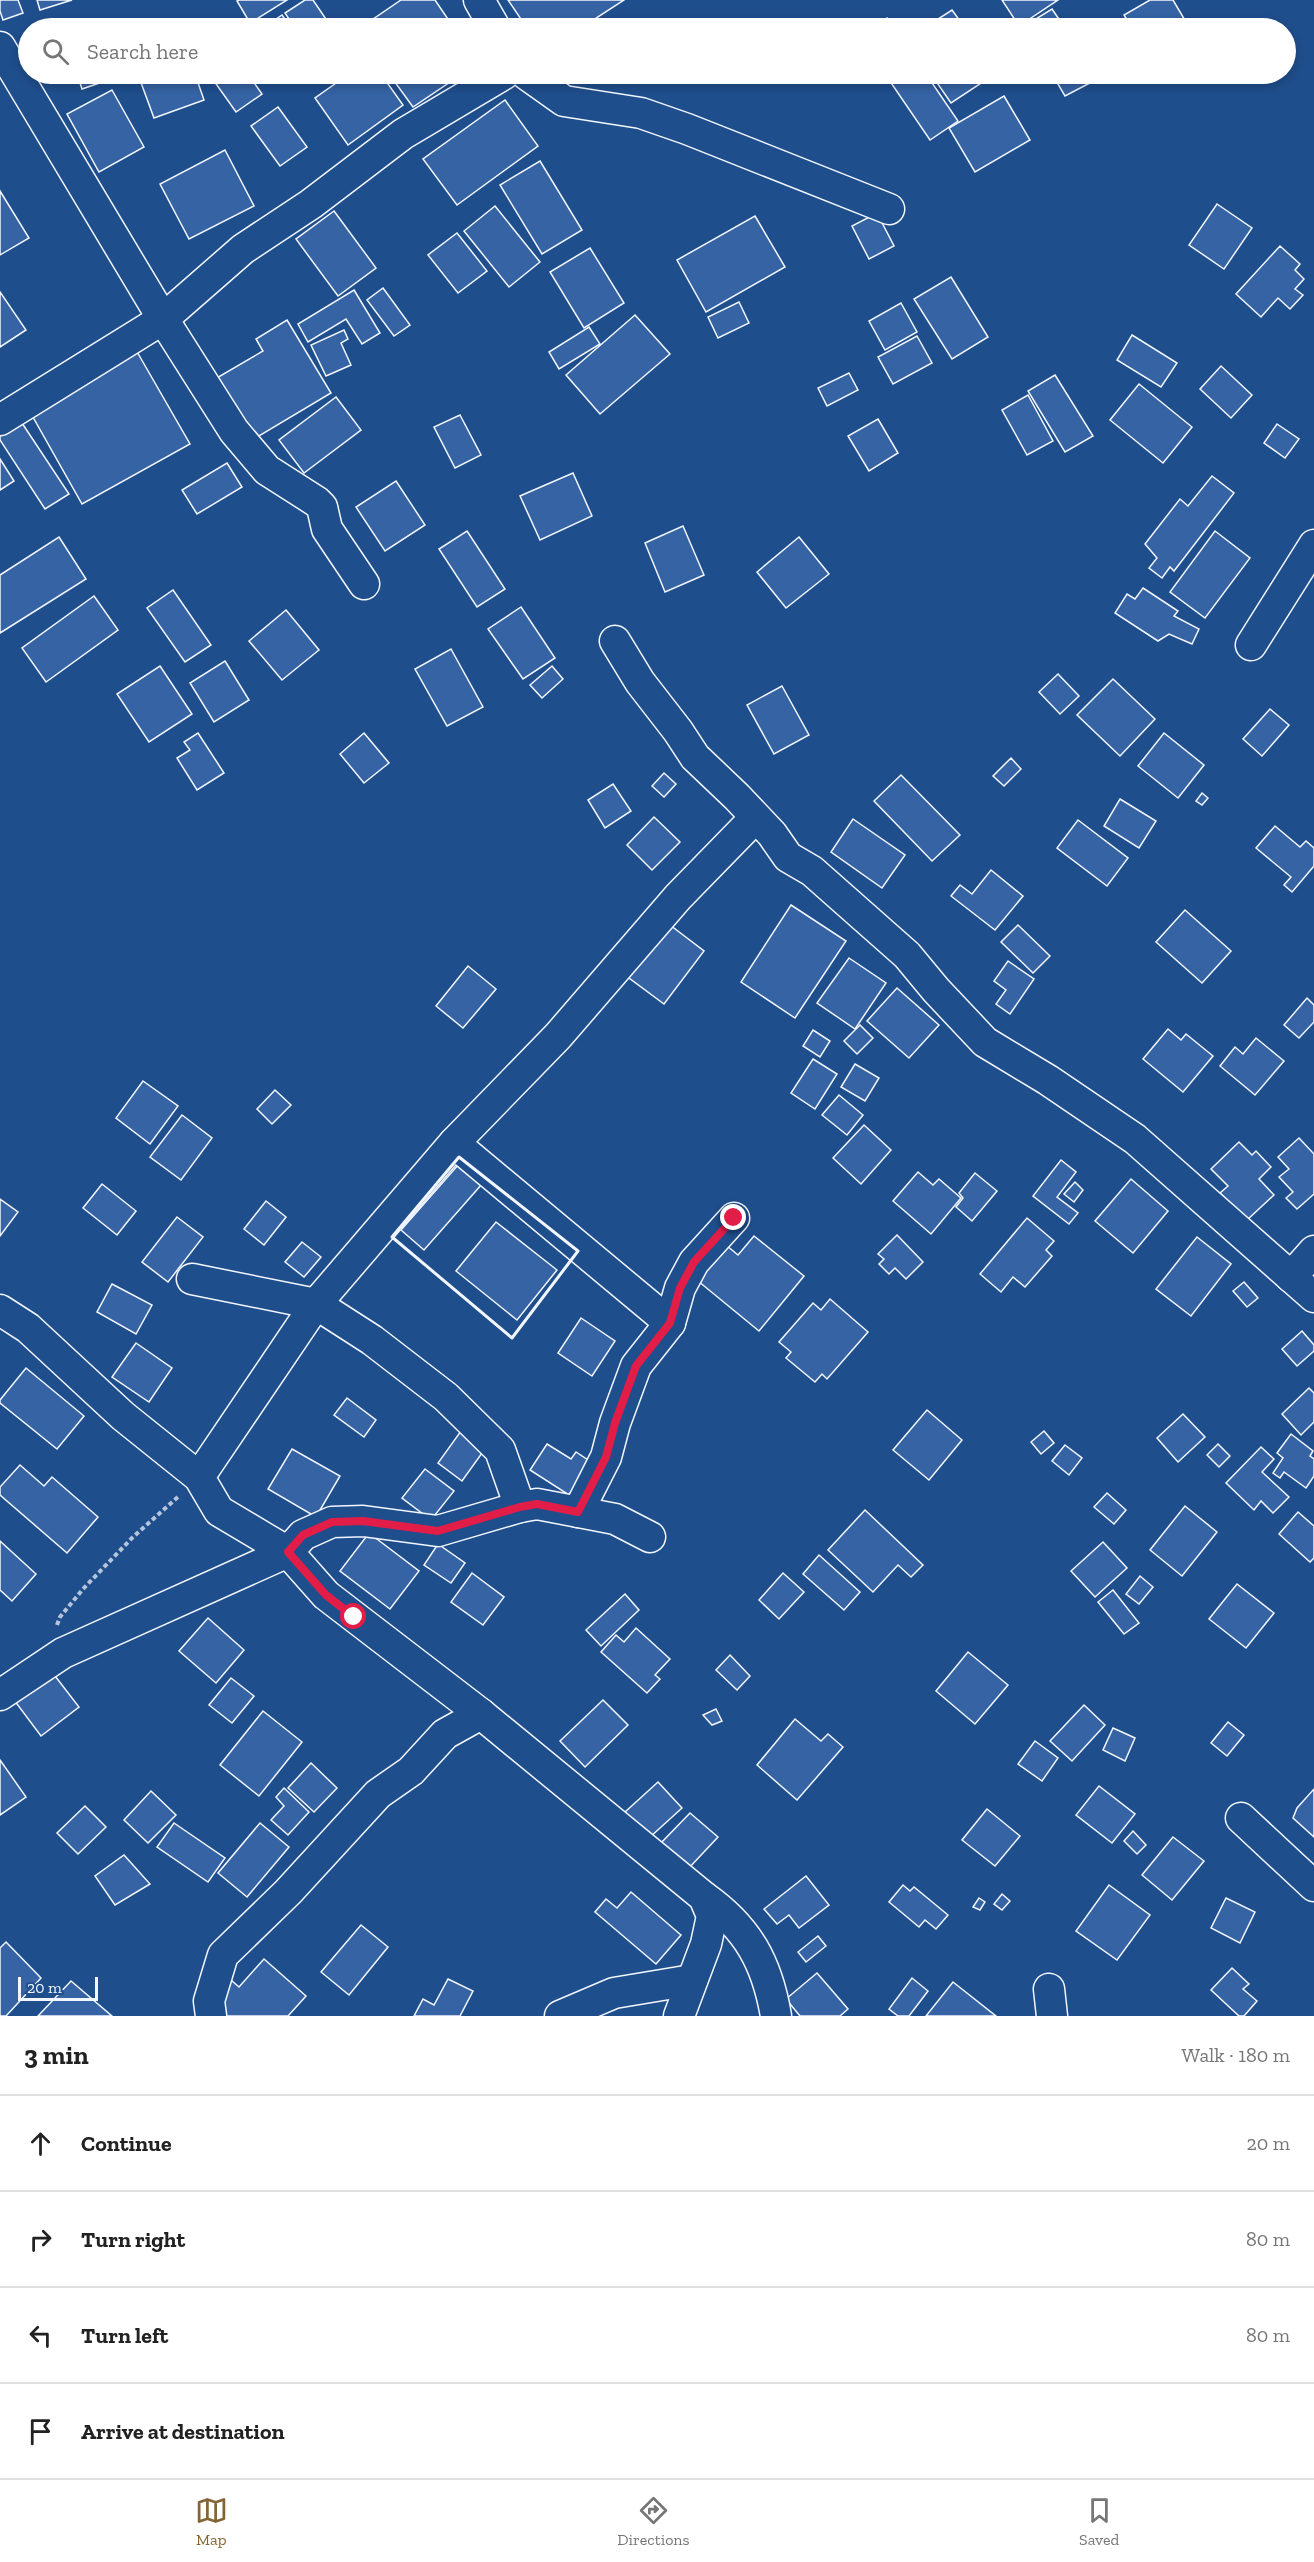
<!DOCTYPE html>
<meta charset="utf-8">
<style>
:root{--surface:#fff;--page:#f2f2f2;--text:#222;--muted:#767676;--line:#e0e0e0;--accent:#856535}
body{margin:0;font-family:"Zilla Slab",serif;background:var(--page);color:var(--text)}
.scale{position:absolute;left:18px;bottom:15px;width:80px;box-sizing:border-box;padding-left:6px;border:3px solid #f2f6ff;border-top:0;font-size:16px;line-height:21px;white-space:nowrap;color:#f2f6ff;-webkit-text-stroke:4px #1f4e8c;paint-order:stroke}
.stop{position:absolute;width:18px;height:18px;margin:-14px;border:4px solid #e11d48;border-radius:50%;background:#fff}
.stop.end{background:#e11d48;border-color:#fff;box-shadow:0 2px 6px #0008}
.list{margin:0;padding:0;list-style:none}
h2{display:flex;justify-content:space-between;align-items:center;height:78px;margin:0;padding:0 24px;font-size:26px}
h2 small{font-size:20px;font-weight:400;color:var(--muted)}
.list li{display:grid;grid-template-columns:39px 1fr auto;gap:18px;align-items:center;box-sizing:border-box;height:96px;padding:0 24px;border-top:2px solid var(--line)}
.list b{display:block;font-size:22px;white-space:nowrap}
.list em{font-size:20px;font-style:normal;color:var(--muted)}
.icon{flex:none;width:33px;height:33px;fill:none;stroke:currentColor;stroke-width:2;stroke-linecap:round;stroke-linejoin:round}
.map{position:relative;flex:none;width:1314px;height:2016px;overflow:hidden}
.search{position:absolute;background:var(--surface);box-shadow:0 3px 9px #0003;left:18px;right:18px;top:18px;height:66px;display:flex;align-items:center;gap:15px;box-sizing:border-box;padding:0 21px;border-radius:33px;color:var(--muted);font-size:22px}
.sheet{height:462px;background:var(--surface)}
nav{display:flex;justify-content:space-around;align-items:center;box-sizing:border-box;height:84px;border-top:2px solid var(--line);background:var(--surface);font-size:16px;color:var(--muted)}
nav a{display:grid;justify-items:center;gap:3px}
nav .on{color:var(--accent)}
.map>svg:first-child{display:block}
.building{fill:#3563a3;stroke:#f2f6ff;stroke-width:1.5}
.lines{fill:none;stroke-linecap:round;stroke-linejoin:round}
.minor-casing{stroke:#f2f6ff;stroke-width:33}
.path{stroke:#b3c4dc;stroke-width:4;stroke-dasharray:4.5 3;stroke-linecap:butt}
.minor{stroke:#1f4e8c;stroke-width:30}
.wall{stroke:#f2f6ff;stroke-width:3}
.route{stroke:#e11d48;stroke-width:8}
</style>
<div class="map">
<svg width="1314" height="2016" viewBox="0 0 1314 2016">
<rect width="100%" height="100%" fill="#1f4e8c"/>
<g class="building">
<polygon points="0,0 18,0 23,13 3,20 0,11"/>
<polygon points="37,0 72,0 40,10"/>
<polygon points="239,0 287,0 250,23 237,1"/>
<polygon points="305,0 313,0 332,28 295,28 285,13"/>
<polygon points="401,0 435,0 454,28 360,28"/>
<polygon points="508,0 624,0 581,28 527,28"/>
<polygon points="1002,0 1058,0 1019,26"/>
<polygon points="1150,0 1173,0 1189,27 1132,28 1124,15"/>
<polygon points="1052,9 1065,28 1021,28"/>
<polygon points="952,10 965,28 924,28"/>
<polygon points="282,15 291,28 263,28"/>
<polygon points="887,18 893,28 871,28"/>
<polygon points="113,21 115,28 91,28"/>
<polygon points="77,74 126,74 82,89"/>
<polygon points="159,74 195,74 204,100 154,118 140,80"/>
<polygon points="209,74 248,74 262,94 236,112"/>
<polygon points="349,74 381,74 403,105 348,145 315,98"/>
<polygon points="389,74 462,74 413,107"/>
<polygon points="885,74 926,74 958,121 930,140"/>
<polygon points="931,74 995,74 951,103"/>
<polygon points="1052,74 1107,74 1065,96"/>
<polygon points="112,90 144,147 99,172 67,114"/>
<polygon points="1004,96 1030,140 975,172 949,128"/>
<polygon points="505,100 538,146 457,205 423,159"/>
<polygon points="278,107 307,147 280,166 251,126"/>
<polygon points="225,150 254,206 189,239 160,184"/>
<polygon points="540,161 582,230 542,254 500,185"/>
<polygon points="0,191 29,238 0,255"/>
<polygon points="1217,204 1252,228 1224,269 1189,245"/>
<polygon points="495,206 540,262 509,287 464,231"/>
<polygon points="334,211 376,268 338,296 296,239"/>
<polygon points="877,213 894,246 869,259 852,226"/>
<polygon points="755,216 785,267 706,312 677,260"/>
<polygon points="457,233 487,271 458,293 428,255"/>
<polygon points="1280,246 1300,264 1295,270 1304,279 1295,289 1303,295 1290,309 1278,298 1261,317 1236,294"/>
<polygon points="590,248 624,303 584,328 550,272"/>
<polygon points="951,277 988,337 952,359 914,299"/>
<polygon points="383,288 410,325 394,336 367,300"/>
<polygon points="354,290 380,333 362,344 346,319 308,342 298,324"/>
<polygon points="0,292 26,330 0,347"/>
<polygon points="739,302 749,323 718,338 708,317"/>
<polygon points="901,303 917,332 885,350 869,321"/>
<polygon points="635,315 670,354 600,414 566,375"/>
<polygon points="287,320 331,393 252,440 215,379 263,351 256,339"/>
<polygon points="589,327 600,344 559,369 549,352"/>
<polygon points="344,330 348,339 341,343 351,365 326,376 311,345"/>
<polygon points="1132,335 1177,363 1161,387 1117,360"/>
<polygon points="917,336 932,363 893,384 878,357"/>
<polygon points="136,350 190,444 82,504 29,410"/>
<polygon points="1221,366 1252,395 1231,418 1200,389"/>
<polygon points="849,373 858,390 827,406 818,388"/>
<polygon points="1055,375 1093,436 1065,452 1028,391"/>
<polygon points="1139,384 1192,427 1163,463 1110,420"/>
<polygon points="1028,395 1053,441 1027,455 1002,410"/>
<polygon points="336,397 361,430 304,473 279,440"/>
<polygon points="460,415 481,455 455,468 434,427"/>
<polygon points="18,417 69,494 45,509 0,440 0,428"/>
<polygon points="878,419 898,453 869,471 848,436"/>
<polygon points="1277,424 1299,439 1285,458 1264,443"/>
<polygon points="0,459 14,481 0,490"/>
<polygon points="227,463 242,487 197,514 182,490"/>
<polygon points="573,473 592,516 540,540 520,496"/>
<polygon points="1212,476 1234,493 1174,571 1170,567 1162,578 1149,568 1157,558 1145,544 1180,499 1188,506"/>
<polygon points="396,481 425,525 385,551 356,507"/>
<polygon points="683,526 704,575 665,592 645,543"/>
<polygon points="467,531 505,589 477,607 439,549"/>
<polygon points="1215,531 1250,558 1205,618 1170,592"/>
<polygon points="59,537 86,579 0,633 0,575"/>
<polygon points="799,537 829,574 786,608 757,572"/>
<polygon points="1143,588 1178,611 1174,616 1199,629 1192,644 1169,634 1158,641 1115,613 1127,594 1135,599"/>
<polygon points="173,590 211,645 185,662 147,608"/>
<polygon points="94,596 118,630 46,682 22,648"/>
<polygon points="521,607 555,658 523,679 488,629"/>
<polygon points="286,610 319,650 282,680 249,641"/>
<polygon points="451,649 483,707 447,726 415,669"/>
<polygon points="225,661 249,700 214,722 190,683"/>
<polygon points="160,666 192,714 149,742 117,694"/>
<polygon points="552,666 563,679 542,698 530,685"/>
<polygon points="1058,674 1079,696 1060,714 1039,692"/>
<polygon points="1113,679 1155,719 1120,756 1077,715"/>
<polygon points="782,686 809,735 774,754 747,705"/>
<polygon points="1270,709 1289,725 1262,756 1243,739"/>
<polygon points="198,733 224,773 197,790 177,758 190,750 184,742"/>
<polygon points="364,733 389,763 364,783 340,754"/>
<polygon points="1164,733 1204,765 1178,798 1138,766"/>
<polygon points="1011,758 1021,769 1004,786 993,776"/>
<polygon points="664,773 676,784 664,797 652,786"/>
<polygon points="901,775 960,835 932,861 874,801"/>
<polygon points="613,784 631,811 605,828 588,800"/>
<polygon points="1202,793 1208,798 1202,805 1196,801"/>
<polygon points="1120,799 1156,821 1139,848 1104,826"/>
<polygon points="654,817 680,842 652,870 627,845"/>
<polygon points="853,819 905,855 882,888 831,852"/>
<polygon points="1078,820 1128,858 1107,886 1057,848"/>
<polygon points="1275,826 1300,847 1306,841 1314,848 1314,866 1292,892 1284,885 1291,877 1256,848"/>
<polygon points="991,870 1023,896 995,930 951,896 960,885 972,894"/>
<polygon points="791,905 846,941 795,1018 741,982"/>
<polygon points="1185,910 1231,951 1202,983 1156,942"/>
<polygon points="666,922 704,951 664,1004 625,975"/>
<polygon points="1018,925 1050,956 1033,973 1001,942"/>
<polygon points="849,958 886,983 855,1029 817,1003"/>
<polygon points="1008,961 1034,979 1010,1014 996,1004 1006,990 994,981"/>
<polygon points="468,966 496,989 463,1028 436,1006"/>
<polygon points="897,988 939,1025 909,1058 867,1021"/>
<polygon points="1307,998 1314,1005 1314,1022 1299,1038 1284,1025"/>
<polygon points="860,1025 873,1038 857,1054 844,1041"/>
<polygon points="1168,1029 1181,1040 1186,1034 1213,1056 1183,1092 1143,1059"/>
<polygon points="813,1030 830,1041 820,1057 803,1046"/>
<polygon points="1256,1038 1284,1061 1255,1095 1220,1066 1235,1047 1243,1054"/>
<polygon points="813,1059 837,1074 815,1109 791,1093"/>
<polygon points="855,1064 879,1078 865,1101 841,1087"/>
<polygon points="143,1081 178,1106 150,1144 116,1118"/>
<polygon points="275,1090 291,1105 272,1124 257,1109"/>
<polygon points="839,1095 863,1115 847,1135 822,1115"/>
<polygon points="182,1115 212,1138 181,1180 150,1157"/>
<polygon points="864,1125 891,1150 861,1184 833,1158"/>
<polygon points="1299,1138 1314,1154 1314,1194 1297,1209 1286,1198 1293,1192 1279,1177 1289,1169 1278,1157"/>
<polygon points="1239,1142 1252,1155 1256,1151 1271,1167 1259,1179 1274,1195 1247,1220 1220,1193 1228,1186 1211,1169"/>
<polygon points="1061,1160 1076,1172 1057,1197 1078,1213 1069,1224 1033,1196"/>
<polygon points="459,1164 482,1184 424,1250 401,1230"/>
<polygon points="918,1172 933,1185 939,1179 961,1198 931,1234 893,1201"/>
<polygon points="975,1173 997,1191 972,1221 956,1207 963,1198 959,1193"/>
<polygon points="1131,1179 1168,1211 1133,1253 1095,1221"/>
<polygon points="1075,1182 1083,1190 1074,1202 1064,1194"/>
<polygon points="102,1184 136,1211 117,1235 83,1208"/>
<polygon points="0,1199 18,1212 0,1236"/>
<polygon points="266,1201 286,1217 264,1245 244,1229"/>
<polygon points="177,1217 203,1237 168,1282 142,1262"/>
<polygon points="1027,1218 1054,1241 1046,1250 1052,1256 1025,1287 1013,1277 1001,1292 980,1274"/>
<polygon points="496,1222 557,1270 517,1320 456,1271"/>
<polygon points="897,1235 923,1262 906,1279 895,1268 889,1274 879,1264 884,1259 878,1254"/>
<polygon points="754,1236 804,1276 759,1331 698,1281 726,1245 738,1255"/>
<polygon points="1197,1237 1231,1264 1191,1316 1156,1289"/>
<polygon points="302,1242 321,1257 304,1277 285,1262"/>
<polygon points="1244,1282 1258,1298 1247,1307 1233,1291"/>
<polygon points="112,1284 152,1305 136,1334 97,1312"/>
<polygon points="830,1299 868,1332 827,1379 822,1374 815,1382 786,1358 791,1352 779,1342 813,1303 821,1310"/>
<polygon points="581,1318 615,1341 592,1376 558,1353"/>
<polygon points="1302,1331 1314,1345 1314,1351 1297,1366 1282,1349"/>
<polygon points="136,1343 172,1368 149,1402 112,1377"/>
<polygon points="26,1368 84,1416 57,1449 0,1403 0,1400"/>
<polygon points="1309,1388 1314,1393 1314,1422 1301,1435 1282,1414"/>
<polygon points="347,1398 376,1420 364,1437 334,1415"/>
<polygon points="927,1410 962,1440 929,1480 893,1450"/>
<polygon points="1183,1414 1205,1437 1178,1462 1157,1438"/>
<polygon points="461,1431 485,1449 462,1481 438,1463"/>
<polygon points="1044,1431 1054,1443 1041,1454 1031,1442"/>
<polygon points="1291,1434 1313,1451 1310,1456 1314,1459 1314,1476 1306,1488 1284,1472 1280,1478 1273,1473 1283,1458 1277,1453"/>
<polygon points="547,1444 571,1459 576,1452 591,1462 569,1495 530,1470"/>
<polygon points="1218,1444 1230,1456 1219,1467 1207,1455"/>
<polygon points="1065,1445 1082,1458 1069,1475 1052,1461"/>
<polygon points="1261,1447 1274,1459 1262,1472 1289,1497 1273,1513 1261,1501 1254,1510 1226,1483"/>
<polygon points="292,1449 340,1476 316,1517 268,1489"/>
<polygon points="20,1465 44,1486 52,1477 98,1517 67,1553 0,1495 0,1487"/>
<polygon points="425,1469 454,1491 431,1520 402,1498"/>
<polygon points="1107,1493 1126,1510 1114,1524 1094,1507"/>
<polygon points="1185,1506 1217,1532 1182,1576 1150,1550"/>
<polygon points="865,1510 923,1565 911,1577 898,1565 873,1592 828,1550"/>
<polygon points="1298,1512 1314,1526 1314,1558 1310,1562 1279,1534"/>
<polygon points="369,1533 419,1571 390,1609 340,1571"/>
<polygon points="0,1541 36,1574 12,1601 0,1590"/>
<polygon points="1103,1542 1127,1568 1095,1597 1071,1571"/>
<polygon points="438,1544 465,1563 451,1583 424,1565"/>
<polygon points="819,1555 860,1592 844,1610 803,1574"/>
<polygon points="472,1573 504,1597 483,1625 451,1602"/>
<polygon points="783,1573 804,1592 779,1619 759,1600"/>
<polygon points="1140,1576 1153,1587 1139,1604 1126,1594"/>
<polygon points="1237,1584 1274,1613 1246,1648 1209,1619"/>
<polygon points="1113,1590 1139,1623 1124,1634 1098,1602"/>
<polygon points="625,1594 639,1610 601,1646 586,1630"/>
<polygon points="208,1618 244,1650 216,1683 179,1651"/>
<polygon points="636,1628 670,1659 655,1675 660,1679 647,1693 601,1652 616,1635 624,1642"/>
<polygon points="968,1652 1008,1685 975,1724 936,1691"/>
<polygon points="730,1655 750,1676 737,1690 716,1670"/>
<polygon points="52,1672 79,1707 41,1736 14,1700"/>
<polygon points="231,1678 254,1696 232,1723 209,1705"/>
<polygon points="603,1700 628,1725 585,1767 560,1741"/>
<polygon points="1084,1705 1105,1725 1072,1761 1050,1741"/>
<polygon points="716,1709 722,1721 712,1725 703,1715"/>
<polygon points="263,1711 302,1742 259,1796 220,1765"/>
<polygon points="795,1719 821,1741 828,1734 843,1747 797,1800 757,1765"/>
<polygon points="1228,1722 1244,1735 1227,1756 1211,1743"/>
<polygon points="1113,1728 1135,1738 1125,1761 1103,1750"/>
<polygon points="1035,1741 1058,1758 1042,1781 1018,1764"/>
<polygon points="0,1760 26,1797 0,1815"/>
<polygon points="311,1763 337,1788 314,1812 288,1788"/>
<polygon points="658,1782 682,1808 649,1838 625,1812"/>
<polygon points="1099,1786 1135,1814 1112,1843 1076,1815"/>
<polygon points="284,1788 309,1812 288,1835 271,1820 284,1806 276,1797"/>
<polygon points="1314,1789 1314,1837 1293,1818 1297,1808"/>
<polygon points="151,1791 176,1815 148,1843 124,1820"/>
<polygon points="85,1806 106,1827 78,1854 57,1833"/>
<polygon points="987,1809 1020,1836 995,1866 962,1840"/>
<polygon points="690,1813 718,1837 688,1869 660,1844"/>
<polygon points="174,1823 225,1858 208,1882 157,1847"/>
<polygon points="260,1823 289,1847 247,1897 218,1873"/>
<polygon points="1133,1831 1146,1845 1137,1854 1124,1841"/>
<polygon points="1173,1837 1204,1861 1172,1900 1142,1875"/>
<polygon points="124,1855 150,1884 115,1905 95,1876"/>
<polygon points="806,1876 829,1905 799,1928 789,1915 777,1924 764,1909"/>
<polygon points="903,1885 910,1891 914,1887 948,1915 936,1929 925,1920 919,1927 889,1902"/>
<polygon points="1109,1885 1150,1915 1117,1960 1076,1931"/>
<polygon points="631,1892 681,1935 656,1964 595,1912 606,1899 617,1908"/>
<polygon points="1002,1894 1010,1901 1002,1910 994,1904"/>
<polygon points="979,1898 985,1902 980,1910 973,1907"/>
<polygon points="1226,1898 1255,1912 1240,1943 1211,1928"/>
<polygon points="361,1925 388,1947 349,1995 321,1972"/>
<polygon points="818,1936 826,1946 806,1962 798,1952"/>
<polygon points="6,1942 41,1978 6,2016 0,2016 0,1948"/>
<polygon points="264,1959 306,1996 288,2016 207,2016 203,2012 231,1980 239,1987"/>
<polygon points="1232,1968 1249,1984 1243,1989 1257,2001 1244,2016 1239,2016 1211,1990"/>
<polygon points="817,1973 848,2009 840,2016 800,2016 786,1999"/>
<polygon points="912,1978 928,1991 909,2016 898,2016 889,2009"/>
<polygon points="448,1979 473,1991 460,2016 414,2016 423,1999 434,2005"/>
<polygon points="71,1981 112,2016 38,2016"/>
<polygon points="953,1982 996,2016 926,2016"/>
</g>
<g class="lines">
<g class="minor-casing">
<g id="minor">
<polyline points="479,0 495,28"/>
<polyline points="0,47 163,319 234,431 267,470 317,502 322,507 327,529 364,584"/>
<polyline points="526,74 564,101 641,113 687,129 889,209"/>
<polyline points="0,420 163,319 243,249 311,204 403,134 504,74"/>
<polyline points="615,641 640,682 678,731 695,757 737,797 772,834 788,857 812,871 907,955 936,990 985,1042 1048,1080 1135,1139 1314,1297"/>
<polyline points="1251,645 1314,545"/>
<polyline points="454,1143 670,1323"/>
<polyline points="1291,1277 1314,1251"/>
<polyline points="192,1279 316,1304 372,1340 446,1397 500,1450 520,1507"/>
<polyline points="0,1310 28,1328 123,1416 199,1477 219,1511 288,1552 326,1595 481,1714 704,1897 712,1916 706,1944 679,2016"/>
<polyline points="199,1477 316,1304 454,1143 558,1036 678,897 755,818"/>
<polyline points="578,1512 606,1457 615,1423 636,1366 670,1323 680,1288 694,1262 734,1218"/>
<polyline points="0,1695 63,1653 288,1552 303,1535 332,1522 363,1521 438,1531 520,1507 537,1504 615,1519 650,1537"/>
<polyline points="1241,1818 1314,1886"/>
<path d="M704,1897C748,1928 767,1963 776,2016"/>
<polyline points="1049,1989 1052,2016"/>
<polyline points="211,2016 209,2001 223,1955 288,1892 378,1794 411,1771 445,1734 481,1714"/>
<polyline points="560,2016 614,1993 692,1980"/>
</g>
</g>
<polyline class="path" points="57,1625 60,1617 83,1589 133,1537 179,1496"/>
<use href="#minor" class="minor"/>
<polygon class="wall" points="459,1157 578,1251 512,1338 392,1237"/>
</g>
<g class="lines">
<polyline class="route" points="354,1617 326,1595 288,1552 303,1535 332,1522 363,1521 438,1531 520,1507 537,1504 578,1512 606,1457 615,1423 636,1366 670,1323 680,1288 694,1262 734,1218"/>
</g>
</svg>
<div class="scale">20 m</div>
<div class="stop" style="left:354px;top:1617px"></div>
<div class="stop end" style="left:734px;top:1218px"></div>
<div class="search"><svg class="icon" aria-label="search" viewBox="0 0 24 24"><circle cx="10" cy="10" r="6"/><path d="M15 15l6 6"/></svg>Search here</div>
</div>
<section class="sheet">
<h2>3 min<small>Walk · 180 m</small></h2>
<ul class="list">
<li><svg class="icon" aria-label="ahead" viewBox="0 0 24 24"><path d="M12 20V5M6 11l6-6 6 6"/></svg><div><b>Continue</b></div><em>20 m</em></li>
<li><svg class="icon" aria-label="right" viewBox="0 0 24 24"><path d="M7 20v-9h11M14 6l5 5-5 5"/></svg><div><b>Turn right</b></div><em>80 m</em></li>
<li><svg class="icon" aria-label="left" viewBox="0 0 24 24"><path d="M17 20v-9H6M10 6l-5 5 5 5"/></svg><div><b>Turn left</b></div><em>80 m</em></li>
<li><svg class="icon" aria-label="arrive" viewBox="0 0 24 24"><path d="M6 21V4h12l-3 4 3 4H6"/></svg><div><b>Arrive at destination</b></div></li>
</ul>
</section>
<nav>
<a class="on"><svg class="icon" aria-label="map" viewBox="0 0 24 24"><path d="M3 6l6-2 6 2 6-2v14l-6 2-6-2-6 2zM9 4v14M15 6v14"/></svg>Map</a>
<a><svg class="icon" aria-label="directions" viewBox="0 0 24 24"><path d="M12 3l9 9-9 9-9-9zM9 14v-3h6M13 9l2 2-2 2"/></svg>Directions</a>
<a><svg class="icon" aria-label="saved" viewBox="0 0 24 24"><path d="M7 4h10v16l-5-4-5 4z"/></svg>Saved</a>
</nav>
